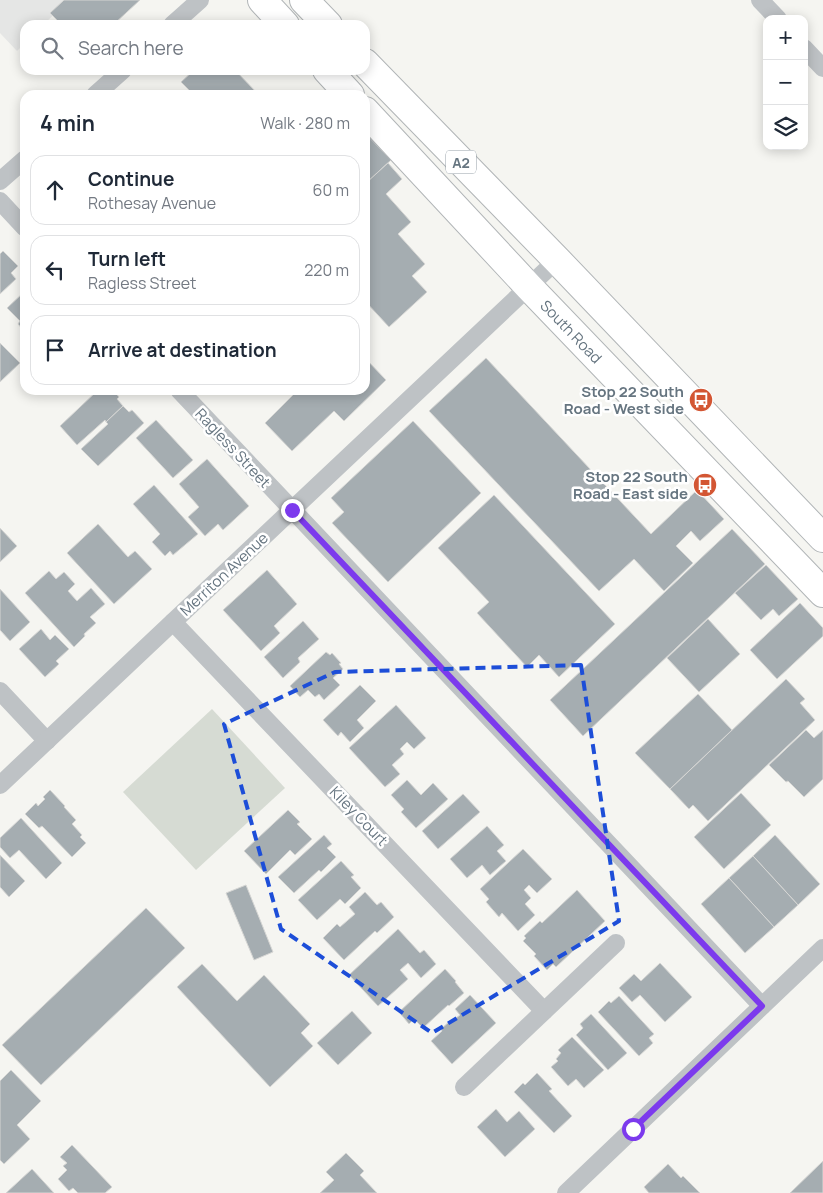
<!DOCTYPE html>
<meta charset="utf-8">
<style>
:root{--surface:#fff;--page:#f6f6f7;--text:#1f2937;--muted:#747a83;--line:#e0e1e3}
body{margin:0;font-family:Manrope,sans-serif;background:var(--page);color:var(--text)}
.controls{position:absolute;right:15px;top:15px;display:grid;overflow:hidden;border-radius:10px;box-shadow:0 2px 12px #0003}
.controls button{width:45px;height:45px;display:grid;place-items:center;padding:0;border:0;border-bottom:1px solid var(--line);background:var(--surface);color:var(--text);font:25px sans-serif}
.stop{position:absolute;width:15px;height:15px;margin:-11px;border:4px solid #7c3aed;border-radius:50%;background:#fff}
.stop.end{background:#7c3aed;border-color:#fff;box-shadow:0 1px 5px #0008}
.list{margin:0;padding:0;list-style:none}
h2{display:flex;justify-content:space-between;align-items:center;height:65px;margin:0;padding:0 20px;font-size:21px}
h2 small{font-size:16px;font-weight:400;color:var(--muted)}
.list li{display:grid;grid-template-columns:32px 1fr auto;gap:15px;align-items:center;box-sizing:border-box;height:70px;margin:0 10px 10px;padding:0 10px;border:1px solid var(--line);border-radius:15px}
.list b{display:block;font-size:19px;white-space:nowrap}
.list p{margin:0;font-size:16px;white-space:nowrap;color:var(--muted)}
.list em{font-size:16px;font-style:normal;color:var(--muted)}
.icon{flex:none;width:28px;height:28px;fill:none;stroke:currentColor;stroke-width:2;stroke-linecap:round;stroke-linejoin:round}
.map{position:relative;flex:none;width:823px;height:1193px;overflow:hidden}
.search{position:absolute;background:var(--surface);box-shadow:0 2px 12px #0003;left:20px;top:20px;width:350px;height:55px;display:flex;align-items:center;gap:12px;box-sizing:border-box;padding:0 18px;border-radius:15px;color:var(--muted);font-size:19px}
.panel{position:absolute;background:var(--surface);box-shadow:0 2px 12px #0003;left:20px;top:90px;width:350px;height:305px;border-radius:15px}
.map>svg:first-child{display:block}
.built{fill:#e5e6e5}
.green{fill:#d6dbd3}
.building{fill:#a5adb1;stroke:#d6d6d4}
.lines{fill:none;stroke-linecap:round;stroke-linejoin:round}
.trunk-casing{stroke:#b1b5b7;stroke-width:30}
.minor{stroke:#bec2c5;stroke-width:18}
.trunk{stroke:#fff;stroke-width:28}
.route{stroke:#7c3aed;stroke-width:6}
.marked{fill:none;stroke:#1d4ed8;stroke-width:4;stroke-dasharray:10 6;stroke-linejoin:round}
.labels{text-anchor:middle;dominant-baseline:central;stroke-width:5;stroke-linejoin:round;paint-order:stroke}
.shield{fill:#fff;stroke:#949ea6;stroke-width:1}
.shield-label{font-size:14px;font-weight:bold;fill:#667580}
.street-label{font-size:15px;fill:#667580;stroke:#fff}
.poi-label{font-size:15px;font-weight:bold;fill:#667580;stroke:#fff;text-anchor:end}
</style>
<div class="map">
<svg width="823" height="1193" viewBox="0 0 823 1193">
<rect width="100%" height="100%" fill="#f5f5f1"/>
<polygon class="built" points="0,0 69,0 43,25 25,25 25,43 17,51 0,33"/>
<polygon class="green" points="212,709 285,788 196,870 123,792"/>
<g class="building">
<polygon points="64,0 140,0 113,25 62,25 50,13"/>
<polygon points="194,70 235,70 259,95 194,95 181,82"/>
<polygon points="365,133 391,160 365,184"/>
<polygon points="388,163 402,179 386,194 411,222 398,234 425,264 412,276 427,292 389,327 365,301 365,184"/>
<polygon points="3,251 18,266 11,273 16,279 0,294 0,254"/>
<polygon points="24,292 25,294 25,332 18,324 20,321 7,308"/>
<polygon points="0,343 20,363 0,382"/>
<polygon points="365,358 386,380 344,421 334,411 292,451 265,423 298,390 365,390"/>
<polygon points="486,358 651,534 697,490 724,519 700,541 691,531 676,546 693,563 664,591 634,559 599,591 429,411"/>
<polygon points="98,390 113,390 119,397 117,399 123,406 106,422 105,420 77,445 60,426"/>
<polygon points="123,406 129,412 132,410 144,423 98,466 81,449 108,424 106,422"/>
<polygon points="156,420 193,460 173,478 136,438"/>
<polygon points="413,421 481,493 388,582 332,523 344,512 331,498"/>
<polygon points="207,459 249,506 223,530 218,524 205,536 188,517 199,507 179,484"/>
<polygon points="154,485 198,534 173,555 170,551 165,556 152,542 160,534 133,504"/>
<polygon points="494,495 615,624 559,677 539,655 527,667 477,613 489,602 438,548"/>
<polygon points="98,524 128,557 135,551 152,569 114,604 67,553"/>
<polygon points="0,528 17,546 0,562"/>
<polygon points="732,529 765,564 583,736 550,700"/>
<polygon points="766,565 798,599 779,616 773,609 761,620 735,593"/>
<polygon points="267,570 297,604 274,626 280,633 261,651 223,610"/>
<polygon points="49,571 56,579 64,572 75,584 68,591 77,601 91,588 105,604 90,617 96,623 84,634 85,636 74,647 25,593"/>
<polygon points="0,589 30,622 10,641 0,630"/>
<polygon points="800,603 823,628 823,636 777,679 750,650"/>
<polygon points="708,619 740,654 699,692 667,658"/>
<polygon points="303,621 319,639 298,658 300,662 283,678 264,657"/>
<polygon points="41,629 50,640 55,635 69,649 56,661 59,664 45,677 19,649"/>
<polygon points="326,652 330,655 332,653 341,663 339,664 343,669 333,678 340,685 324,700 319,694 315,697 308,690 300,697 290,686"/>
<polygon points="786,679 805,699 800,703 815,720 708,821 693,805 689,809 670,789"/>
<polygon points="360,685 376,701 357,720 364,728 350,742 341,732 338,736 323,720"/>
<polygon points="698,694 732,730 670,789 635,753"/>
<polygon points="396,705 426,738 414,749 407,742 400,749 404,754 392,765 400,774 385,787 349,748"/>
<polygon points="806,730 814,738 823,730 823,779 804,797 788,781 786,782 769,765"/>
<polygon points="407,780 421,795 433,783 448,799 416,828 401,812 404,809 391,795"/>
<polygon points="50,790 65,806 64,807 76,820 72,824 82,835 80,837 86,843 72,857 42,826 39,828 25,814 36,803 38,806 45,799 43,797"/>
<polygon points="741,793 771,825 724,869 694,837"/>
<polygon points="463,794 480,812 438,849 422,831"/>
<polygon points="288,810 300,822 297,824 312,839 295,855 290,850 266,874 244,851"/>
<polygon points="21,818 62,863 46,879 19,850 10,858 0,847 0,838"/>
<polygon points="487,826 504,845 497,851 506,861 490,875 482,865 467,878 450,859"/>
<polygon points="324,835 332,844 327,848 336,857 321,872 319,870 294,893 278,877"/>
<polygon points="775,835 820,884 798,905 753,856"/>
<polygon points="523,849 552,879 537,893 529,885 524,890 531,898 525,904 535,915 518,931 502,913 499,917 486,902 489,899 480,889"/>
<polygon points="0,855 25,881 9,897 0,887"/>
<polygon points="753,856 798,905 774,927 729,878"/>
<polygon points="341,861 354,875 351,877 361,888 345,904 340,899 317,920 298,900"/>
<polygon points="729,878 774,927 745,953 701,904"/>
<polygon points="246,885 273,952 254,960 226,893"/>
<polygon points="577,890 605,921 556,967 553,964 547,970 534,956 536,954 523,941 526,938 524,936 540,921 542,923"/>
<polygon points="365,892 377,905 381,902 394,917 377,933 375,931 344,960 323,938 337,924 340,927 355,914 349,907"/>
<polygon points="146,908 185,948 41,1085 2,1045"/>
<polygon points="398,929 420,953 424,950 436,964 421,978 408,963 400,970 408,979 378,1006 349,975"/>
<polygon points="660,963 692,997 665,1022 640,995 632,1002 619,988 634,974 641,981"/>
<polygon points="202,964 237,1001 264,975 310,1024 301,1033 313,1046 270,1087 177,987"/>
<polygon points="445,969 456,981 455,982 464,993 449,1006 448,1005 423,1028 414,1019 409,1024 399,1012"/>
<polygon points="470,995 496,1023 452,1064 431,1041 442,1031 441,1029 451,1020 452,1021 460,1015 455,1009"/>
<polygon points="619,996 654,1034 649,1038 653,1043 639,1056 598,1012 609,1001 611,1003"/>
<polygon points="352,1011 372,1033 338,1065 317,1043"/>
<polygon points="591,1014 627,1053 608,1070 576,1035 583,1028 580,1024"/>
<polygon points="572,1037 604,1070 584,1088 576,1079 568,1086 551,1067 558,1061 556,1059 561,1053 558,1050"/>
<polygon points="11,1070 41,1101 17,1125 30,1139 4,1164 0,1160 0,1081"/>
<polygon points="537,1073 552,1089 549,1091 572,1116 554,1133 514,1092 523,1083 525,1085"/>
<polygon points="496,1109 507,1122 519,1111 535,1129 505,1157 477,1127"/>
<polygon points="72,1145 112,1187 105,1193 78,1193 73,1188 69,1191 58,1179 67,1170 63,1166 67,1163 60,1157"/>
<polygon points="346,1153 364,1171 360,1175 377,1193 320,1193 334,1180 326,1172"/>
<polygon points="823,1161 823,1193 790,1193"/>
<polygon points="668,1164 681,1178 683,1176 700,1193 649,1193 644,1187"/>
<polygon points="32,1169 54,1193 6,1193"/>
</g>
<g class="lines">
<g class="trunk-casing">
<g id="trunk">
<polyline points="262,0 285,25"/>
<polyline points="304,0 328,25"/>
<polyline points="365,63 557,260 823,538"/>
<polyline points="327,70 350,95"/>
<path id="s1" d="M365,111L529,287L823,593"/>
</g>
</g>
<g class="minor">
<polyline points="760,0 778,19"/>
<polyline points="172,25 200,0"/>
<polyline points="804,48 823,68"/>
<polyline points="95,95 123,70"/>
<polyline points="0,181 25,159"/>
<polyline points="0,201 25,228"/>
<polyline points="179,390 762,1006"/>
<polyline points="173,622 544,1011"/>
<polyline points="0,691 47,741"/>
<polyline points="0,785 557,260"/>
<polyline points="464,1087 616,943"/>
<polyline points="566,1193 823,948"/>
</g>
<use href="#trunk" class="trunk"/>
</g>
<g class="lines">
<polyline class="route" points="292,510 762,1006 633,1129"/>
</g>
<path class="marked" d="M581,665L619,921L432,1033L281,929L224,724L335,672Z"/>
<defs>
<g id="bus-disc" transform="scale(1.25)"><circle r="9.5" fill="#d35633" stroke="#fff"/><path d="M-5-6H5V4H4V6H2V4H-2V6H-4V4H-5ZM-3.5-4V0h7V-4ZM-3.5 1.2v1.5H-2V1.2ZM2 1.2v1.5H3.5V1.2Z" fill="#fff"/></g>
</defs>
<g fill-rule="evenodd">
<use href="#bus-disc" x="701" y="400"/>
<use href="#bus-disc" x="705" y="485"/>
</g>
<g class="labels">
<rect class="shield" x="446" y="150.5" width="30" height="23" rx="4"/>
<g class="shield-label">
<text x="461" y="162">A2</text>
</g>
<g class="street-label">
<text stroke="none"><textPath href="#s1" startOffset="302">South Road</textPath></text>
<text transform="translate(233 448) rotate(47)">Ragless Street</text>
<text transform="translate(224 574) rotate(-43)">Merriton Avenue</text>
<text transform="translate(359 816) rotate(46)">Kiley Court</text>
</g>
<g class="poi-label">
<text x="684" y="391">Stop 22 South<tspan x="684" dy="17">Road - West side</tspan></text>
<text x="688" y="476">Stop 22 South<tspan x="688" dy="17">Road - East side</tspan></text>
</g>
</g>
</svg>
<div class="controls">
<button>+</button>
<button>−</button>
<button><svg class="icon" aria-label="layers" viewBox="0 0 24 24"><path d="M12 4l9 5-9 5-9-5zM3 14l9 5 9-5"/></svg></button>
</div>
<div class="stop" style="left:633px;top:1129px"></div>
<div class="stop end" style="left:292px;top:510px"></div>
<div class="search"><svg class="icon" aria-label="search" viewBox="0 0 24 24"><circle cx="10" cy="10" r="6"/><path d="M15 15l6 6"/></svg>Search here</div>
<section class="panel">
<h2>4 min<small>Walk · 280 m</small></h2>
<ul class="list">
<li><svg class="icon" aria-label="ahead" viewBox="0 0 24 24"><path d="M12 20V5M6 11l6-6 6 6"/></svg><div><b>Continue</b><p>Rothesay Avenue</p></div><em>60 m</em></li>
<li><svg class="icon" aria-label="left" viewBox="0 0 24 24"><path d="M17 20v-9H6M10 6l-5 5 5 5"/></svg><div><b>Turn left</b><p>Ragless Street</p></div><em>220 m</em></li>
<li><svg class="icon" aria-label="arrive" viewBox="0 0 24 24"><path d="M6 21V4h12l-3 4 3 4H6"/></svg><div><b>Arrive at destination</b></div></li>
</ul>
</section>
</div>
